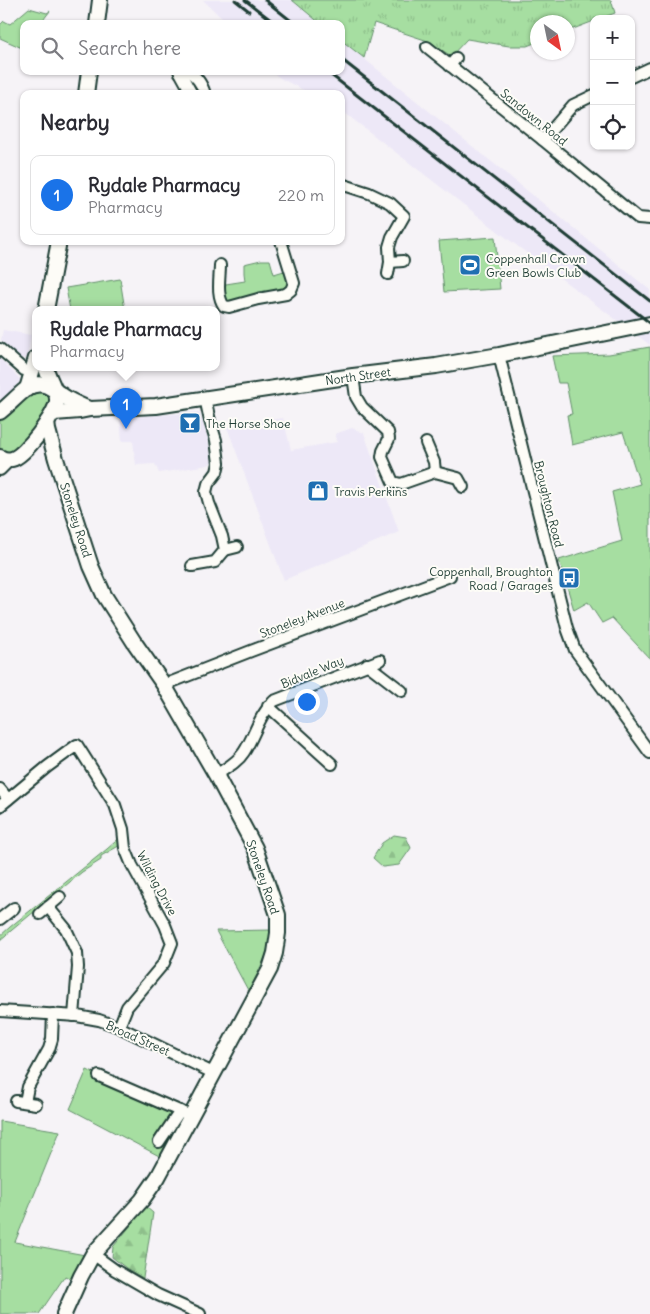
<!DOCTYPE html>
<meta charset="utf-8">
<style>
:root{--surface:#fff;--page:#f2f2f3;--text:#2b2b33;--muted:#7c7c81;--line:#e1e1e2;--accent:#1a73e8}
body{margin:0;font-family:Delius,sans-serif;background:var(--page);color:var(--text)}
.controls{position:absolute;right:15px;top:15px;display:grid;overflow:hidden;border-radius:10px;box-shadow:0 1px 4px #0004}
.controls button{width:45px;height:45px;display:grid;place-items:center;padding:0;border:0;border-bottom:1px solid var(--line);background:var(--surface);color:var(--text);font:25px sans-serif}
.compass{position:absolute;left:530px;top:15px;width:45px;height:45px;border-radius:50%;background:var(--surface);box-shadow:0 1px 4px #0004;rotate:147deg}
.you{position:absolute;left:306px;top:701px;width:18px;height:18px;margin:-12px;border:4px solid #fff;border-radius:50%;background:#1a73e8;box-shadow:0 0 0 8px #1a73e833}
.badge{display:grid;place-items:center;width:32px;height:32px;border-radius:50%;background:var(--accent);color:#fff;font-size:16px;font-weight:700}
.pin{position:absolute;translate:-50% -41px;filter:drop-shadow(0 1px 2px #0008)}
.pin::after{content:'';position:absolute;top:26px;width:18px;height:15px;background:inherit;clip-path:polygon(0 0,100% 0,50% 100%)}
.popup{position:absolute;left:32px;top:306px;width:188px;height:65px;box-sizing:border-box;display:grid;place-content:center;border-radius:10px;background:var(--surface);filter:drop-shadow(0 1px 4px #0005);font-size:16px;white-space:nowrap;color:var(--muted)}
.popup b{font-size:19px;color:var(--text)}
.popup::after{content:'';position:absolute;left:50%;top:100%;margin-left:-10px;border:10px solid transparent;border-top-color:var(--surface)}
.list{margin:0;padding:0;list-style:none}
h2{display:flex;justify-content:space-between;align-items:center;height:65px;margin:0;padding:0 20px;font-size:21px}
h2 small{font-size:16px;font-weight:400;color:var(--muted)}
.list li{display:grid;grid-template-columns:32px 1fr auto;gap:15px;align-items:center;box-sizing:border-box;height:80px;margin:0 10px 10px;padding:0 10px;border:1px solid var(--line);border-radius:10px}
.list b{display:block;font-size:19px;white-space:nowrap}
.list p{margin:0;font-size:16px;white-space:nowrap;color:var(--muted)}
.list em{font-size:16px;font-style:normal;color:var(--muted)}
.icon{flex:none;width:28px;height:28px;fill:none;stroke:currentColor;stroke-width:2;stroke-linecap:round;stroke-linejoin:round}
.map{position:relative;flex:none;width:650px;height:1314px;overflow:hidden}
.search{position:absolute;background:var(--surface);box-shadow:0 1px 4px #0004;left:20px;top:20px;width:325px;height:55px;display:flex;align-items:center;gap:12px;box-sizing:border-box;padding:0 18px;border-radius:10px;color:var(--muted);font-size:19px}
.panel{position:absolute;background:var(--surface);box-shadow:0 1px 4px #0004;left:20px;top:90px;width:325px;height:155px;border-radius:10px}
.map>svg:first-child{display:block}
.built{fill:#ede8f7}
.green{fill:#a6dea1;stroke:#628e6a}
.forest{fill:url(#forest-firs);stroke:#628e6a}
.park{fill:url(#park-tufts);stroke:#628e6a}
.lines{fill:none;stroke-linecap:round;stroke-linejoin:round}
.street-casing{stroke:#1f3d34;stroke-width:14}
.secondary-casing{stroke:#1f3d34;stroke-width:18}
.street{stroke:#fdfcf7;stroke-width:10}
.secondary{stroke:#fdfcf7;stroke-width:14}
.rail{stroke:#1f3d34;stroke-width:3}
.labels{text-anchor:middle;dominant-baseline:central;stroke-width:4;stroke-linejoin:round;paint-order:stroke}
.street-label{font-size:12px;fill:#1f3d34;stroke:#fdfcf7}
.poi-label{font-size:12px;fill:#1f3d34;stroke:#fdfcf7;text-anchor:start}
</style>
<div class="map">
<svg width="650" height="1314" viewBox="0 0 650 1314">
<defs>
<pattern id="forest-firs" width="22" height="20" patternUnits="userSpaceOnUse" patternTransform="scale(1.25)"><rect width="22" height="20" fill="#a6dea1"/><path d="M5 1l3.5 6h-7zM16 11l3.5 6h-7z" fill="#8ebf8b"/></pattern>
<pattern id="park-tufts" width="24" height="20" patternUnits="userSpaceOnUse" patternTransform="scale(1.25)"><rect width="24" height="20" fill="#a6dea1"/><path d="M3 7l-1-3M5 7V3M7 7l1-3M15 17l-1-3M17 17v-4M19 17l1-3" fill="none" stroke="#8ebf8b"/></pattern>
</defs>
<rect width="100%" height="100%" fill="#f6f3f7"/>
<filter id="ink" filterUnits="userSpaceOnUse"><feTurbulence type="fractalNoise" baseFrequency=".02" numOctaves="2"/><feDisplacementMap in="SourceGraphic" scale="10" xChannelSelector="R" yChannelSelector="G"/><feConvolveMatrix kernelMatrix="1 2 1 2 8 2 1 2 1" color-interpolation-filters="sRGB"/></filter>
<g filter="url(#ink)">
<g class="built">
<polygon points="203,0 292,0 321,24 228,24"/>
<polygon points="341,40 650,290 650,345 508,239 341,110 341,94 311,94 280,78 271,71 341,71"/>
<polygon points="3,330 31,335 27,359 18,358 1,340"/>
<polygon points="0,359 21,380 0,403"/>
<polygon points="199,412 208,438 212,462 208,465 159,473 155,464 136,465 133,441 122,441 120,418"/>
<polygon points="283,418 291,450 337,442 335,434 352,428 364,433 399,532 284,580 227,427"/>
</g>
<g class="green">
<polygon points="29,8 47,13 50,11 40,24 24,24 24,46 22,48 0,38 0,25 4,21 10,24"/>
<polygon points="495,237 500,289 444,292 439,241"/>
<polygon points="261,260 270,260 274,274 284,271 292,275 291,290 229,307 219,291 226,284 245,281 244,273 244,264"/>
<polygon points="120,279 125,310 70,310 66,288"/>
<polygon points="650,347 650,659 612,618 602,623 588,602 574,610 559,560 622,541 612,492 640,484 623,432 572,445 567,415 572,414 566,383 558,383 552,356 609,354"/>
<polygon points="35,384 57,398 27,449 0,457 0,413"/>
<polygon points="123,835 124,843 101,856 101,860 82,872 0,940 0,936 10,927 107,849"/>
<polygon points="272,930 266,955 249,992 216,931"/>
<polygon points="87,1070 191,1116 163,1158 70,1109"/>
<polygon points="0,1121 60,1131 15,1242 85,1255 73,1280 65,1276 39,1314 0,1314"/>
</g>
<g class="forest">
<polygon points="394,835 406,837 411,848 399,865 383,867 373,858 382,843"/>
<polygon points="146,1207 153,1213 143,1278 126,1268 112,1257 113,1247"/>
</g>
<polygon class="park" points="292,0 611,0 615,13 599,19 594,19 594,21 568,31 568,22 538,22 537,42 527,46 509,46 467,39 451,56 428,41 374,23 364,58 341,40 341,24 321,24"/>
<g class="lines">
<g class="street-casing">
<g id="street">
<polyline points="427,47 543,140 638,218 650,219"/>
<polyline points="450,66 456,58"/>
<polyline points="179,71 181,74 192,94"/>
<path d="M187,71C197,76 202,84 205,94"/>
<polyline points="631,77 650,68"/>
<polyline points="543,140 573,105 594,95"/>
<polyline points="341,184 369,193 390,203 404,216 392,237 389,247 390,262 388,274"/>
<polyline points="390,262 403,261"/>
<path d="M220,265C220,278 216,295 224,306L229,307L258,299L286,294L291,290L294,283L281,241"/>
<polyline points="0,349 24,370 32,372"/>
<polyline points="499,355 567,628 575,650 650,753"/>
<polyline points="353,376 356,397 362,407 388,432 389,439 383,451 382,457 393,482 401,484 435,472 458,478 463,487"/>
<polyline points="426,443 434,462 435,472"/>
<polyline points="0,470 11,459"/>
<polyline points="225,550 237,547"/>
<polyline points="192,566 215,562 225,550 222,536 209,503 206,492 208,484 217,472 219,463 216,440 210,421 205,398"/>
<polyline points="367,664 402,691"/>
<polyline points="164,685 251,651 450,576"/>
<polyline points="268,706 332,764"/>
<path d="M216,775C226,768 237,763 244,752C255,735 259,715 274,701L380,660"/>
<polyline points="0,789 8,799"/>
<polyline points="0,806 47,767 77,745 115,805 123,829 125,848 132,865 165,925 172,943 164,963 127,1007 119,1027"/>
<polyline points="48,907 66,929 77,953 78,967 74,1016"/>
<polyline points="40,914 60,897"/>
<polyline points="0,919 14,908"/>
<polyline points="0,1011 77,1016 99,1020 119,1027 213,1073"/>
<polyline points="99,1076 191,1116"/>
<polyline points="16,1101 36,1104"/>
<polyline points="25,1102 28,1087 49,1049 52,1039 53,1014"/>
<polyline points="159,1142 180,1111"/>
<polyline points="93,1254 115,1270 158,1295 200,1314"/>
</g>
</g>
<g class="secondary-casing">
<g id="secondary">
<polyline points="97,24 100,0"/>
<polyline points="86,94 89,71"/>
<polyline points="46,310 59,241"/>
<polyline points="27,389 36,358"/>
<path d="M0,412C9,405 17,396 26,389C43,377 54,391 68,399C75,403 82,406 89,409"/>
<polyline points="54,413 80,411 90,409 156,406 353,376 436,366 499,355 650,324"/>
<polyline points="47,422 48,430 56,459 91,566 104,595 134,642 164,685 216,775 255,848 278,915 278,933 275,953 270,969 158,1177 142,1200 93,1254 81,1276 64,1314"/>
<path d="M0,457C3,459 8,460 12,459C25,456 56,414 57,401C58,392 48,378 46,368"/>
</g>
</g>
<use href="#street" class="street"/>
<use href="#secondary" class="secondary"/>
<g class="rail">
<polyline points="235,0 249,11"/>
<polyline points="245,0 276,24"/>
<polyline points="265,0 295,24"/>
<polyline points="341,59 650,301"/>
<polyline points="326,71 650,323"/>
</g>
</g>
</g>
<defs>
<g id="stadium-square" transform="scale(1.125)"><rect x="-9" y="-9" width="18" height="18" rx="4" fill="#1f6fb2" stroke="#fdfcf7"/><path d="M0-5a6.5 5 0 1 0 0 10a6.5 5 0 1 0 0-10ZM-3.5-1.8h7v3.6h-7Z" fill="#fff"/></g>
<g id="bar-square" transform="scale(1.125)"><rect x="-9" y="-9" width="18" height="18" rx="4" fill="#1f6fb2" stroke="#fdfcf7"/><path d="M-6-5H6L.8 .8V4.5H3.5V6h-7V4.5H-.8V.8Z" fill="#fff"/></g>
<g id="shop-square" transform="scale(1.125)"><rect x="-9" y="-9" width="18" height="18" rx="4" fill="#1f6fb2" stroke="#fdfcf7"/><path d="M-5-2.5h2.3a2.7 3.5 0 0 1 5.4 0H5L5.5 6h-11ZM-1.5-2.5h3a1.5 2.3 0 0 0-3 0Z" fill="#fff"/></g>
<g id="bus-square" transform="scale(1.125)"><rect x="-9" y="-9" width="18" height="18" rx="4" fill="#1f6fb2" stroke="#fdfcf7"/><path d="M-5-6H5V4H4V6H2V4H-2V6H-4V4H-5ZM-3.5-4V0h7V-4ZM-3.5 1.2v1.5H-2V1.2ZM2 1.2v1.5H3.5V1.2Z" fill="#fff"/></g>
</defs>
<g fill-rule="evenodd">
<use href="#stadium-square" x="470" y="265"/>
<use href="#bar-square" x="190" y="423"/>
<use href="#shop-square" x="318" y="491"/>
<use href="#bus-square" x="569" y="578"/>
</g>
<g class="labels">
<g class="street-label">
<text transform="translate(534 117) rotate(39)">Sandown Road</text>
<text transform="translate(358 376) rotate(-8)">North Street</text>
<text transform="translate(549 504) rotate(76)">Broughton Road</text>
<text transform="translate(76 520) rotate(72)">Stoneley Road</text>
<text transform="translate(302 618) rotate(-21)">Stoneley Avenue</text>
<text transform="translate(312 672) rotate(-22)">Bidvale Way</text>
<text transform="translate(263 877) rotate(71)">Stoneley Road</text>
<text transform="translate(157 883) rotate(62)">Wilding Drive</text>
<text transform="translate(138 1038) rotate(24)">Broad Street</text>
</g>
<g class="poi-label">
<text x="486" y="258">Coppenhall Crown<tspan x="486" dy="14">Green Bowls Club</tspan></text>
<text x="206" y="423">The Horse Shoe</text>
<text x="334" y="491">Travis Perkins</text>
<text x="553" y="571" text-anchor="end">Coppenhall, Broughton<tspan x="553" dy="14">Road / Garages</tspan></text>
</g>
</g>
</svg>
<div class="controls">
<button>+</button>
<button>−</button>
<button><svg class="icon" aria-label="locate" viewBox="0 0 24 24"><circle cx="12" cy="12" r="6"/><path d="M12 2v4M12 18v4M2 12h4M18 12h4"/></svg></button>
</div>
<svg class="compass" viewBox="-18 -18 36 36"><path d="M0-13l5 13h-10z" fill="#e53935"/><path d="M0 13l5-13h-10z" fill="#7c7c81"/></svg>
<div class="you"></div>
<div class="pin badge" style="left:126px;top:429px">1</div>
<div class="popup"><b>Rydale Pharmacy</b>Pharmacy</div>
<div class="search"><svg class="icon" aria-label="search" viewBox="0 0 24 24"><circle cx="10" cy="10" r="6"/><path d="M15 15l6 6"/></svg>Search here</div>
<section class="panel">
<h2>Nearby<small></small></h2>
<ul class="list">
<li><span class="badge">1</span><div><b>Rydale Pharmacy</b><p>Pharmacy</p></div><em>220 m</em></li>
</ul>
</section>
</div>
